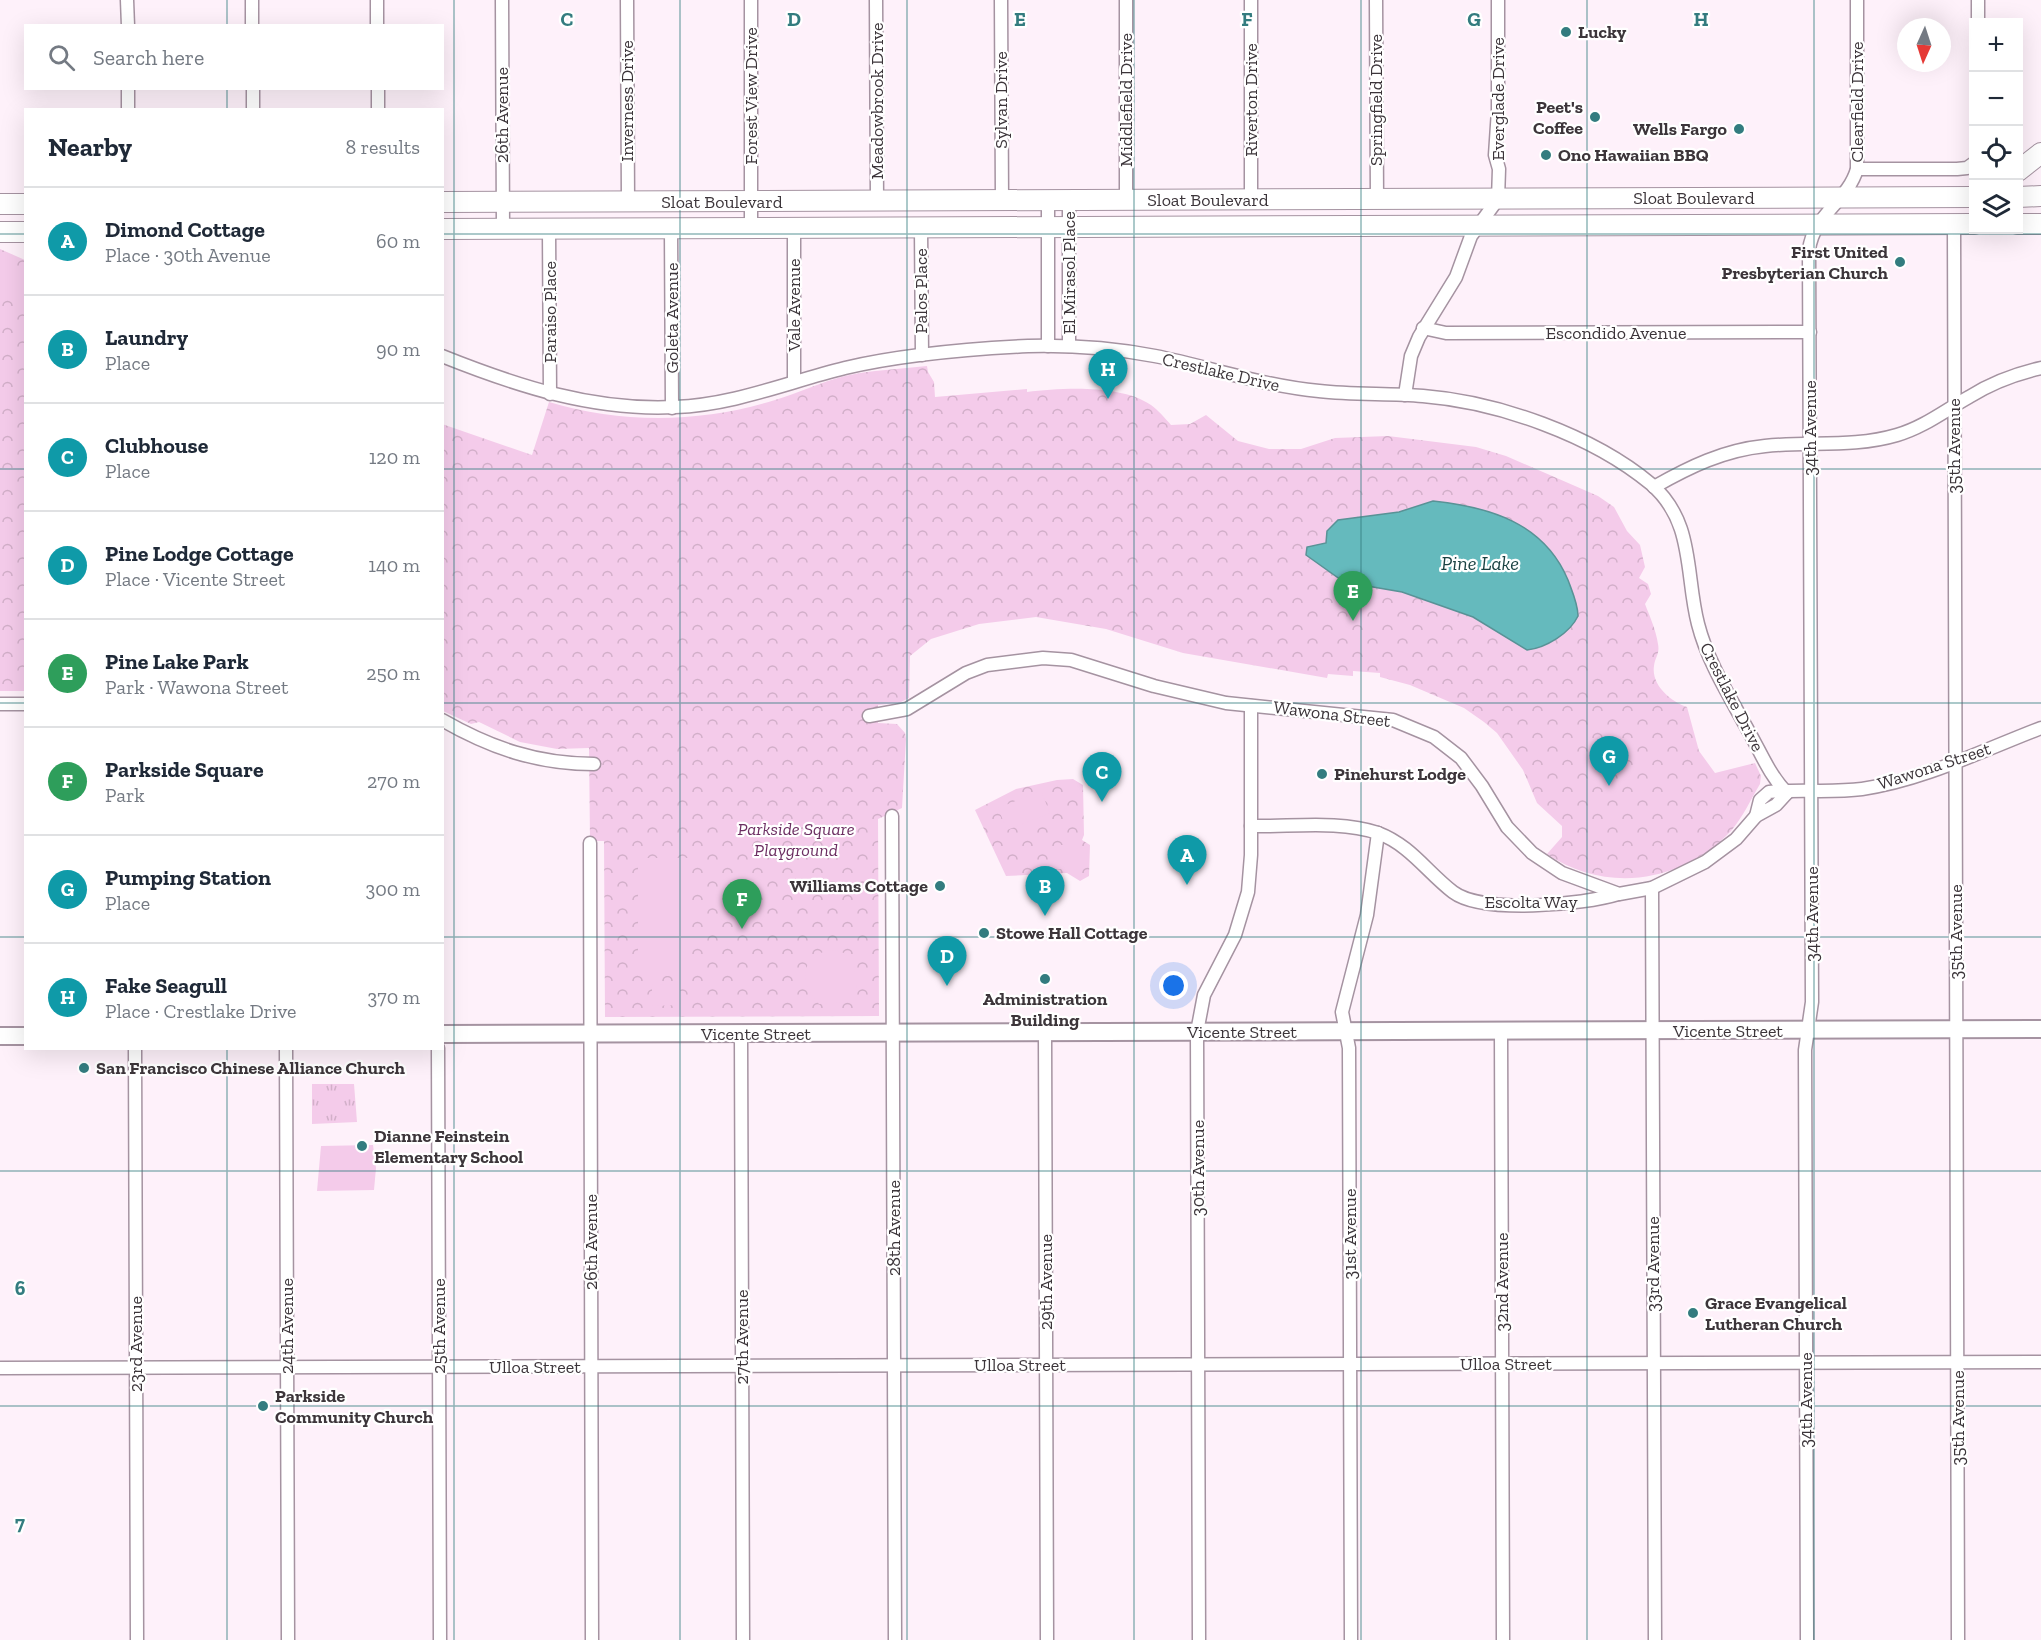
<!DOCTYPE html>
<meta charset="utf-8">
<style>
:root{--surface:#fff;--page:#f2f2f3;--text:#1f2937;--muted:#747a83;--line:#e0e1e3;--accent:#ea580c}
body{margin:0;font-family:"Zilla Slab",serif;background:var(--page);color:var(--text)}
.controls{position:absolute;right:18px;top:18px;display:grid;overflow:hidden;border-radius:0px;box-shadow:0 6px 24px #0002}
.controls button{width:54px;height:54px;display:grid;place-items:center;padding:0;border:0;border-bottom:2px solid var(--line);background:var(--surface);color:var(--text);font:30px sans-serif}
.compass{position:absolute;left:1897px;top:18px;width:54px;height:54px;border-radius:50%;background:var(--surface);box-shadow:0 6px 24px #0002;rotate:183deg}
.you{position:absolute;left:1174px;top:986px;width:21px;height:21px;margin:-15px;border:4px solid #fff;border-radius:50%;background:#1a73e8;box-shadow:0 0 0 9px #1a73e833}
.badge{display:grid;place-items:center;width:39px;height:39px;border-radius:50%;background:var(--accent);color:#fff;font-size:20px;font-weight:700}
.pin{position:absolute;translate:-50% -50px;filter:drop-shadow(0 2px 3px #0008)}
.pin::after{content:'';position:absolute;top:32px;width:21px;height:18px;background:inherit;clip-path:polygon(0 0,100% 0,50% 100%)}
.list{margin:0;padding:0;list-style:none}
h2{display:flex;justify-content:space-between;align-items:center;height:78px;margin:0;padding:0 24px;font-size:26px}
h2 small{font-size:20px;font-weight:400;color:var(--muted)}
.list li{display:grid;grid-template-columns:39px 1fr auto;gap:18px;align-items:center;box-sizing:border-box;height:108px;padding:0 24px;border-top:2px solid var(--line)}
.list b{display:block;font-size:22px;white-space:nowrap}
.list p{margin:0;font-size:20px;white-space:nowrap;color:var(--muted)}
.list em{font-size:20px;font-style:normal;color:var(--muted)}
.icon{flex:none;width:33px;height:33px;fill:none;stroke:currentColor;stroke-width:2;stroke-linecap:round;stroke-linejoin:round}
.map{position:relative;flex:none;width:2041px;height:1640px;overflow:hidden}
.search{position:absolute;background:var(--surface);box-shadow:0 6px 24px #0002;left:24px;top:24px;width:420px;height:66px;display:flex;align-items:center;gap:15px;box-sizing:border-box;padding:0 21px;border-radius:0px;color:var(--muted);font-size:22px}
.panel{position:absolute;background:var(--surface);box-shadow:0 6px 24px #0002;left:24px;top:108px;width:420px;height:942px;border-radius:0px}
.map>svg:first-child{display:block}
.grass{fill:url(#grass-tufts)}
.forest{fill:url(#forest-crowns)}
.garden{fill:#f4cbea}
.water{fill:#65babd;stroke:#599296;stroke-width:1.5}
.lines{fill:none;stroke-linecap:round;stroke-linejoin:round}
.street-casing{stroke:#a593a1;stroke-width:15}
.secondary-casing{stroke:#a593a1;stroke-width:20}
.primary-casing{stroke:#a593a1;stroke-width:22}
.street{stroke:#fff;stroke-width:12}
.secondary{stroke:#fff;stroke-width:16}
.primary{stroke:#fff;stroke-width:20}
.grid{fill:none;stroke:#337c7f;stroke-width:1.5;stroke-opacity:0.55}
.poi-dot{fill:#337c7f;stroke:#fff;stroke-width:2}
.labels{text-anchor:middle;dominant-baseline:central;stroke-width:4.5;stroke-linejoin:round;paint-order:stroke}
.poi-label{font-size:18px;font-weight:bold;fill:#3c353a;stroke:#fff;text-anchor:start}
.street-label{font-size:18px;fill:#3c353a;stroke:#fff}
.park-label{font-size:18px;font-style:italic;fill:#6c2e62;stroke:#fff}
.water-label{font-size:20px;font-style:italic;fill:#1a4243;stroke:#fff}
.grid-label{font-size:20px;text-anchor:middle;font-weight:bold;fill:#337c7f;stroke:#fff;stroke-width:4.5;stroke-linejoin:round;paint-order:stroke}
</style>
<div class="map">
<svg width="2041" height="1640" viewBox="0 0 2041 1640">
<defs>
<pattern id="grass-tufts" width="24" height="20" patternUnits="userSpaceOnUse" patternTransform="scale(1.5)"><rect width="24" height="20" fill="#f4cbea"/><path d="M3 7l-1-3M5 7V3M7 7l1-3M15 17l-1-3M17 17v-4M19 17l1-3" fill="none" stroke="#d2afc9"/></pattern>
<pattern id="forest-crowns" width="20" height="18" patternUnits="userSpaceOnUse" patternTransform="scale(1.5)"><rect width="20" height="18" fill="#f4cbea"/><path d="M2 6a3 3 0 1 1 6 0M12 15a3 3 0 1 1 6 0" fill="none" stroke="#d2afc9"/></pattern>
</defs>
<rect width="100%" height="100%" fill="#fef1fa"/>
<polygon class="grass" points="312,1084 354,1084 357,1122 312,1124"/>
<g class="forest">
<polygon points="0,249 25,260 26,691 0,691"/>
<path d="M927,366L928,372L934,382L935,397L1027,389V392C1062,388 1120,384 1151,405C1158,410 1165,418 1171,425L1190,424L1206,415L1238,441L1269,449H1301L1335,438L1388,436L1476,447L1506,456L1598,496L1614,507L1627,531L1640,545L1645,567L1639,578L1648,584L1651,594L1645,604C1650,617 1656,630 1658,644C1660,654 1655,657 1654,666C1651,685 1671,702 1687,707L1699,751L1715,773L1755,763L1761,776L1760,784C1751,799 1743,817 1731,831C1682,883 1606,894 1547,854L1562,837V826L1537,803L1523,770L1497,733L1484,722L1464,708L1410,685L1380,677V673L1353,671V676L1328,674L1327,678L1183,653L1106,629L1036,617L979,624L931,639L910,656L909,698L899,703L878,705V723L897,724L905,733L906,739L902,808L878,819L879,1016L605,1017L604,841H590L589,748L557,749L520,742L479,722L471,724L443,711L442,424L532,455L549,402C622,424 702,423 775,400C798,393 821,382 845,376C871,370 900,369 927,366Z"/>
<polygon points="1057,780 1073,779 1083,785 1084,835 1082,840 1090,845 1089,876 1080,881 1067,873 1006,876 975,810 1016,789"/>
</g>
<g class="garden">
<polygon points="0,265 25,273 25,302 0,294"/>
<polygon points="1041,791 1050,813 1007,830 998,808"/>
<rect x="1055" y="845" width="25" height="24"/>
<rect x="638" y="858" width="53" height="118"/>
<path d="M835,950L847,954L854,961L857,996L851,1002L819,1004C798,982 800,952 835,950Z"/>
<polygon points="680,984 681,1005 652,1006 652,985"/>
<polygon points="373,1145 376,1168 374,1190 317,1191 321,1146"/>
</g>
<path class="water" d="M1433,501C1490,507 1544,523 1568,580C1572,591 1578,604 1578,616C1570,633 1546,648 1527,650L1473,617L1402,592L1344,582L1306,555L1307,547L1326,543L1327,531L1338,520L1399,512Z"/>
<g class="lines">
<g class="street-casing">
<g id="street">
<polyline points="127,0 128,26"/>
<polyline points="252,0 252,26"/>
<polyline points="377,0 377,26"/>
<polyline points="502,0 503,229"/>
<polyline points="627,0 628,202"/>
<polyline points="876,0 877,201"/>
<polyline points="1001,0 1002,201"/>
<polyline points="1126,0 1126,200"/>
<polyline points="1251,0 1251,200"/>
<polyline points="1376,0 1377,200"/>
<polyline points="1978,0 1978,22"/>
<polyline points="128,88 128,110"/>
<polyline points="253,88 253,110"/>
<polyline points="378,88 378,110"/>
<polyline points="1857,169 1957,169 1967,168 1974,163"/>
<polyline points="1048,200 1048,346"/>
<polyline points="1069,200 1069,346"/>
<polyline points="1954,224 1958,1640"/>
<polyline points="794,228 794,381"/>
<polyline points="921,228 922,355"/>
<polyline points="549,229 550,394"/>
<polyline points="671,229 672,408"/>
<polyline points="751,229 751,0"/>
<polyline points="1423,328 1446,333 1810,332"/>
<path d="M442,356C517,386 593,411 675,407C734,405 788,382 845,368C904,354 967,349 1028,346C1070,345 1113,348 1155,356C1210,367 1263,386 1319,391C1353,395 1388,393 1423,396C1498,402 1592,435 1651,484C1695,522 1685,574 1698,624C1708,663 1730,697 1749,732C1761,753 1770,776 1787,793"/>
<polyline points="1405,395 1411,356 1419,337 1456,277 1471,236 1498,199 1499,169 1495,155 1498,110 1498,0"/>
<path d="M1654,487C1689,467 1724,450 1765,446C1809,441 1853,448 1897,435C1924,427 1944,411 1969,397C1991,383 2015,374 2041,368"/>
<polyline points="0,704 26,704"/>
<polyline points="869,716 907,709 966,673 987,665 1043,658 1071,660 1154,686 1226,703 1393,720 1434,737 1461,758 1482,786 1507,827 1532,853 1562,873 1619,894 1652,888 1705,862 1736,839 1756,816 1776,805 1787,793"/>
<path d="M442,720C491,748 537,764 594,764"/>
<polyline points="892,816 895,1640"/>
<path d="M1756,816L1760,800L1769,792C1800,789 1831,793 1862,789C1924,780 1983,750 2041,728"/>
<path d="M1251,826C1291,827 1340,820 1378,833C1410,845 1427,872 1453,892C1482,914 1583,905 1618,894"/>
<polyline points="590,843 592,1640"/>
<polyline points="1652,888 1655,1640"/>
<polyline points="1501,1031 1503,1640"/>
<polyline points="1045,1033 1047,1640"/>
<polyline points="741,1034 743,1640"/>
<polyline points="135,1048 137,1640"/>
<polyline points="286,1048 288,1640"/>
<polyline points="438,1048 440,1640"/>
<polyline points="0,1368 2041,1362"/>
<polyline points="1199,1640 1197,1032 1204,995 1235,935 1248,892 1251,855 1251,706"/>
<polyline points="1351,1640 1349,1048 1342,1012 1367,915 1378,833"/>
<path d="M1807,1640L1805,1050L1812,1002L1809,250C1813,215 1848,201 1857,169V0"/>
</g>
</g>
<g class="secondary-casing">
<g id="secondary">
<polyline points="442,1034 2041,1029"/>
<polyline points="0,1036 26,1036"/>
</g>
</g>
<g class="primary-casing">
<g id="primary">
<polyline points="2018,171 2041,153"/>
<polyline points="2018,197 2041,196"/>
<polyline points="442,202 1974,197"/>
<polyline points="0,204 26,204"/>
<polyline points="2018,224 2041,224"/>
<polyline points="442,229 1974,224"/>
<polyline points="0,232 26,232"/>
</g>
</g>
<use href="#street" class="street"/>
<use href="#secondary" class="secondary"/>
<use href="#primary" class="primary"/>
</g>
<path class="grid" d="M227,0V26M454,0V1640M680,0V1640M907,0V1640M1134,0V1640M1361,0V1640M1587,0V1640M1814,0V1640M227,88V110M0,234H26M442,234H2041M0,469H26M442,469H2041M0,703H26M442,703H2041M0,937H26M442,937H2041M227,1048V1640M0,1171H2041M0,1406H2041"/>
<g class="poi-dot">
<circle cx="1566" cy="32" r="6"/>
<circle cx="1595" cy="117" r="6"/>
<circle cx="1739" cy="129" r="6"/>
<circle cx="1546" cy="155" r="6"/>
<circle cx="1900" cy="262" r="6"/>
<circle cx="1322" cy="774" r="6"/>
<circle cx="940" cy="886" r="6"/>
<circle cx="984" cy="933" r="6"/>
<circle cx="1045" cy="979" r="6"/>
<circle cx="84" cy="1068" r="6"/>
<circle cx="362" cy="1146" r="6"/>
<circle cx="1693" cy="1313" r="6"/>
<circle cx="263" cy="1406" r="6"/>
</g>
<g class="labels">
<g class="poi-label">
<text x="1578" y="32">Lucky</text>
<text x="1583" y="107" text-anchor="end">Peet's<tspan x="1583" dy="21">Coffee</tspan></text>
<text x="1727" y="129" text-anchor="end">Wells Fargo</text>
<text x="1558" y="155">Ono Hawaiian BBQ</text>
<text x="1888" y="252" text-anchor="end">First United<tspan x="1888" dy="21">Presbyterian Church</tspan></text>
<text x="1334" y="774">Pinehurst Lodge</text>
<text x="928" y="886" text-anchor="end">Williams Cottage</text>
<text x="996" y="933">Stowe Hall Cottage</text>
<text x="1045" y="999" text-anchor="middle">Administration<tspan x="1045" dy="21">Building</tspan></text>
<text x="96" y="1068">San Francisco Chinese Alliance Church</text>
<text x="374" y="1136">Dianne Feinstein<tspan x="374" dy="21">Elementary School</tspan></text>
<text x="1705" y="1303">Grace Evangelical<tspan x="1705" dy="21">Lutheran Church</tspan></text>
<text x="275" y="1396">Parkside<tspan x="275" dy="21">Community Church</tspan></text>
</g>
<g class="street-label">
<text transform="translate(751 96) rotate(-90)">Forest View Drive</text>
<text transform="translate(1498 99) rotate(-90)">Everglade Drive</text>
<text transform="translate(1001 100) rotate(-90)">Sylvan Drive</text>
<text transform="translate(1126 100) rotate(-90)">Middlefield Drive</text>
<text transform="translate(1251 100) rotate(-90)">Riverton Drive</text>
<text transform="translate(1376 100) rotate(-90)">Springfield Drive</text>
<text transform="translate(627 101) rotate(-90)">Inverness Drive</text>
<text transform="translate(877 101) rotate(-90)">Meadowbrook Drive</text>
<text transform="translate(1857 102) rotate(-90)">Clearfield Drive</text>
<text transform="translate(502 115) rotate(-90)">26th Avenue</text>
<text x="1694" y="198">Sloat Boulevard</text>
<text x="1208" y="200">Sloat Boulevard</text>
<text x="722" y="202">Sloat Boulevard</text>
<text transform="translate(1069 273) rotate(-90)">El Mirasol Place</text>
<text transform="translate(921 291) rotate(-90)">Palos Place</text>
<text transform="translate(794 305) rotate(-90)">Vale Avenue</text>
<text transform="translate(550 312) rotate(-90)">Paraiso Place</text>
<text transform="translate(672 318) rotate(-90)">Goleta Avenue</text>
<text x="1616" y="333">Escondido Avenue</text>
<text transform="translate(1221 372) rotate(13)">Crestlake Drive</text>
<text transform="translate(1810 428) rotate(-90)">34th Avenue</text>
<text transform="translate(1954 446) rotate(-90)">35th Avenue</text>
<text transform="translate(1732 697) rotate(63)">Crestlake Drive</text>
<text transform="translate(1332 714) rotate(7)">Wawona Street</text>
<text transform="translate(1934 766) rotate(-18)">Wawona Street</text>
<text x="1531" y="902">Escolta Way</text>
<text transform="translate(1812 914) rotate(-90)">34th Avenue</text>
<text transform="translate(1956 932) rotate(-90)">35th Avenue</text>
<text x="1728" y="1031">Vicente Street</text>
<text x="1242" y="1032">Vicente Street</text>
<text x="756" y="1034">Vicente Street</text>
<text transform="translate(1198 1168) rotate(-90)">30th Avenue</text>
<text transform="translate(894 1228) rotate(-90)">28th Avenue</text>
<text transform="translate(1350 1234) rotate(-90)">31st Avenue</text>
<text transform="translate(591 1242) rotate(-90)">26th Avenue</text>
<text transform="translate(1653 1264) rotate(-90)">33rd Avenue</text>
<text transform="translate(1046 1282) rotate(-90)">29th Avenue</text>
<text transform="translate(1502 1282) rotate(-90)">32nd Avenue</text>
<text transform="translate(287 1326) rotate(-90)">24th Avenue</text>
<text transform="translate(439 1326) rotate(-90)">25th Avenue</text>
<text transform="translate(742 1337) rotate(-90)">27th Avenue</text>
<text transform="translate(136 1344) rotate(-90)">23rd Avenue</text>
<text x="1506" y="1364">Ulloa Street</text>
<text x="1020" y="1365">Ulloa Street</text>
<text x="535" y="1367">Ulloa Street</text>
<text transform="translate(1806 1400) rotate(-90)">34th Avenue</text>
<text transform="translate(1958 1418) rotate(-90)">35th Avenue</text>
</g>
<g class="park-label">
<text x="796" y="829">Parkside Square<tspan x="796" dy="21">Playground</tspan></text>
</g>
<g class="water-label">
<text x="1480" y="563">Pine Lake</text>
</g>
</g>
<g class="grid-label">
<text x="567" y="26">C</text>
<text x="794" y="26">D</text>
<text x="1020" y="26">E</text>
<text x="1247" y="26">F</text>
<text x="1474" y="26">G</text>
<text x="1701" y="26">H</text>
<text x="20" y="1295">6</text>
<text x="20" y="1530">7</text>
</g>
</svg>
<div class="controls">
<button>+</button>
<button>−</button>
<button><svg class="icon" aria-label="locate" viewBox="0 0 24 24"><circle cx="12" cy="12" r="6"/><path d="M12 2v4M12 18v4M2 12h4M18 12h4"/></svg></button>
<button><svg class="icon" aria-label="layers" viewBox="0 0 24 24"><path d="M12 4l9 5-9 5-9-5zM3 14l9 5 9-5"/></svg></button>
</div>
<svg class="compass" viewBox="-18 -18 36 36"><path d="M0-13l5 13h-10z" fill="#e53935"/><path d="M0 13l5-13h-10z" fill="#747a83"/></svg>
<div class="you"></div>
<div class="pin badge" style="left:1187px;top:885px;background:#0f9aa8">A</div>
<div class="pin badge" style="left:1045px;top:916px;background:#0f9aa8">B</div>
<div class="pin badge" style="left:1102px;top:802px;background:#0f9aa8">C</div>
<div class="pin badge" style="left:947px;top:986px;background:#0f9aa8">D</div>
<div class="pin badge" style="left:1353px;top:621px;background:#2e9e5b">E</div>
<div class="pin badge" style="left:742px;top:929px;background:#2e9e5b">F</div>
<div class="pin badge" style="left:1609px;top:786px;background:#0f9aa8">G</div>
<div class="pin badge" style="left:1108px;top:399px;background:#0f9aa8">H</div>
<div class="search"><svg class="icon" aria-label="search" viewBox="0 0 24 24"><circle cx="10" cy="10" r="6"/><path d="M15 15l6 6"/></svg>Search here</div>
<section class="panel">
<h2>Nearby<small>8 results</small></h2>
<ul class="list">
<li><span class="badge" style="background:#0f9aa8">A</span><div><b>Dimond Cottage</b><p>Place · 30th Avenue</p></div><em>60 m</em></li>
<li><span class="badge" style="background:#0f9aa8">B</span><div><b>Laundry</b><p>Place</p></div><em>90 m</em></li>
<li><span class="badge" style="background:#0f9aa8">C</span><div><b>Clubhouse</b><p>Place</p></div><em>120 m</em></li>
<li><span class="badge" style="background:#0f9aa8">D</span><div><b>Pine Lodge Cottage</b><p>Place · Vicente Street</p></div><em>140 m</em></li>
<li><span class="badge" style="background:#2e9e5b">E</span><div><b>Pine Lake Park</b><p>Park · Wawona Street</p></div><em>250 m</em></li>
<li><span class="badge" style="background:#2e9e5b">F</span><div><b>Parkside Square</b><p>Park</p></div><em>270 m</em></li>
<li><span class="badge" style="background:#0f9aa8">G</span><div><b>Pumping Station</b><p>Place</p></div><em>300 m</em></li>
<li><span class="badge" style="background:#0f9aa8">H</span><div><b>Fake Seagull</b><p>Place · Crestlake Drive</p></div><em>370 m</em></li>
</ul>
</section>
</div>
